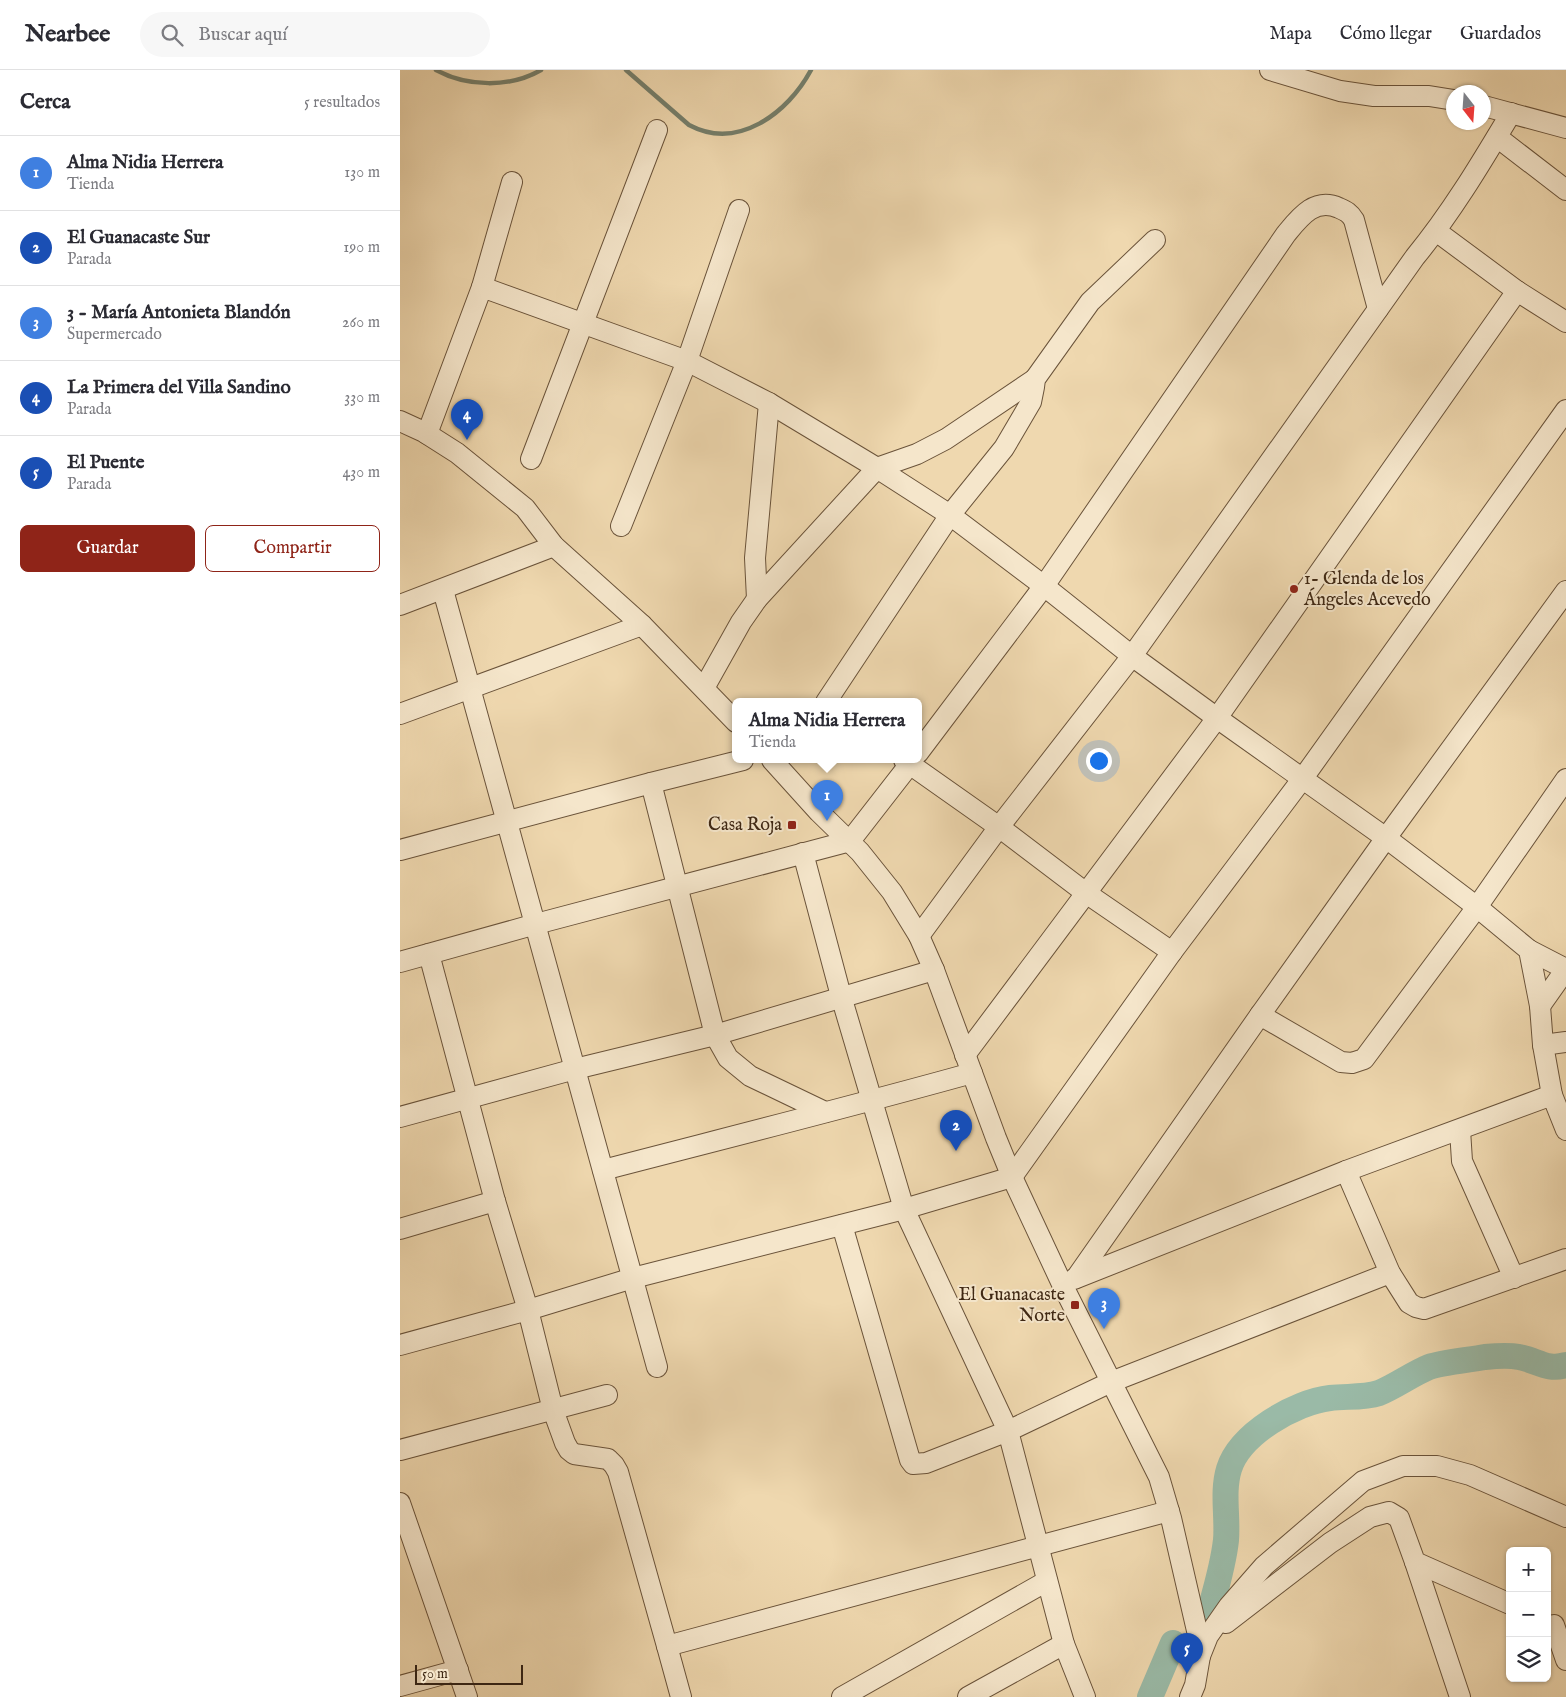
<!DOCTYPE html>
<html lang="es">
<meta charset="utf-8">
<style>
:root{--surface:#fff;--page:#f7f7f7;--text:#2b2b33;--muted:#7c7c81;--line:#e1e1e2;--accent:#8f2418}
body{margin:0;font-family:"IM FELL English",serif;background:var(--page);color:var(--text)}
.controls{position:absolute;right:15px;bottom:15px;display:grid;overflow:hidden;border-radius:8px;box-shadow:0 1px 4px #0004}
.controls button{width:45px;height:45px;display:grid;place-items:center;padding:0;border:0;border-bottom:1px solid var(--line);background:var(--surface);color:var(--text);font:25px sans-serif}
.compass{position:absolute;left:1046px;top:15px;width:45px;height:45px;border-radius:50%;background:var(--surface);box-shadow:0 1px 4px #0004;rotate:163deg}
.scale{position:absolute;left:15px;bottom:12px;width:108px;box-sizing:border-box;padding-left:5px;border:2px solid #3e2713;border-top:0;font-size:14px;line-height:18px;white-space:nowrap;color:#3e2713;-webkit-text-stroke:4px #f5e6cb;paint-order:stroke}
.you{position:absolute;left:698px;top:690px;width:18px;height:18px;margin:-12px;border:4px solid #fff;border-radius:50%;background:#1a73e8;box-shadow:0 0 0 8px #1a73e833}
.badge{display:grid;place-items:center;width:32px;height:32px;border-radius:50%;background:var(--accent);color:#fff;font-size:16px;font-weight:700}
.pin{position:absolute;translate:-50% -41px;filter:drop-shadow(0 1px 2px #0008)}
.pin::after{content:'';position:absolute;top:26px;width:18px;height:15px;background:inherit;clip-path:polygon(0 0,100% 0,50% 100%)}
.popup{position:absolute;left:332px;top:628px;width:190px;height:65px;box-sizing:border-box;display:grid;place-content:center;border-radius:8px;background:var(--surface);filter:drop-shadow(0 1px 4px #0005);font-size:16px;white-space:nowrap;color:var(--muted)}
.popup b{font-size:19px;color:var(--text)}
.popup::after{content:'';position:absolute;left:50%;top:100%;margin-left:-10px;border:10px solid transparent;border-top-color:var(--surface)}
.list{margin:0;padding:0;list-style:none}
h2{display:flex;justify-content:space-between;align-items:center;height:65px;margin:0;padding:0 20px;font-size:21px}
h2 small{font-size:16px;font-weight:400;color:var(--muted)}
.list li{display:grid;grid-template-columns:32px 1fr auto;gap:15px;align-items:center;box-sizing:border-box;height:75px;padding:0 20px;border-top:1px solid var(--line)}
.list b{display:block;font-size:19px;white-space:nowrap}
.list p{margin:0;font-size:16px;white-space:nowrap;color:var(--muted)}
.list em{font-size:16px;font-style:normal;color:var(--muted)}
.actions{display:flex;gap:10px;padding:15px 20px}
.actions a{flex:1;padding:11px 0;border:1px solid var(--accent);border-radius:8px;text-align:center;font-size:18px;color:var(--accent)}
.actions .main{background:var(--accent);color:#fff}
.icon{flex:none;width:28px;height:28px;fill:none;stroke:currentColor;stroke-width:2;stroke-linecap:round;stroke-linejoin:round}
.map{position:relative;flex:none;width:1166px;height:1627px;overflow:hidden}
header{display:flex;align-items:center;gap:30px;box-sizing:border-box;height:70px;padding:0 25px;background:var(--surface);border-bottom:1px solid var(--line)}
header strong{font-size:24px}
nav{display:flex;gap:28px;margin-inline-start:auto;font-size:18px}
.search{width:350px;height:45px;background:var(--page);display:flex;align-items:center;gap:12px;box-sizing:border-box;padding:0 18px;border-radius:28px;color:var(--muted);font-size:19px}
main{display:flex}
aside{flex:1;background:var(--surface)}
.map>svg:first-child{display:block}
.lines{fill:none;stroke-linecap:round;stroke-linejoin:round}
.stream{stroke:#757f6c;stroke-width:4.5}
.river{stroke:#9abaa7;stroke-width:26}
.minor-casing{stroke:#6a533a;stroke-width:22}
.minor{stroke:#f5e6cb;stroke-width:20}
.poi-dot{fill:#8f2418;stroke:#f5e6cb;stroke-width:2}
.labels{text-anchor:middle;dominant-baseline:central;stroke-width:4;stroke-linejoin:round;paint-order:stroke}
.poi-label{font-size:18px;fill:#3e2713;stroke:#f5e6cb;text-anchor:end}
</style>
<header>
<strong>Nearbee</strong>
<div class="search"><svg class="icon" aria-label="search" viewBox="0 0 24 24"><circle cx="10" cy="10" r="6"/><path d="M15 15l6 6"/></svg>Buscar aquí</div>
<nav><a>Mapa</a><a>Cómo llegar</a><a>Guardados</a></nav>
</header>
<main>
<aside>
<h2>Cerca<small>5 resultados</small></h2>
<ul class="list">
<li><span class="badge" style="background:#3f7fe0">1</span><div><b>Alma Nidia Herrera</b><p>Tienda</p></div><em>130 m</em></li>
<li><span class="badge" style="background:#1a4fb4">2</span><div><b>El Guanacaste Sur</b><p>Parada</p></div><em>190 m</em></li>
<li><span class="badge" style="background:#3f7fe0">3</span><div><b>3 - María Antonieta Blandón</b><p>Supermercado</p></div><em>260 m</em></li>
<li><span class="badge" style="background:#1a4fb4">4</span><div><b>La Primera del Villa Sandino</b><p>Parada</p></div><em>330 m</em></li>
<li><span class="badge" style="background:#1a4fb4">5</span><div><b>El Puente</b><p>Parada</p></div><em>430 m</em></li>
</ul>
<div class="actions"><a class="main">Guardar</a><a>Compartir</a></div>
</aside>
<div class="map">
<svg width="1166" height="1627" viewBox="0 0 1166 1627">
<rect width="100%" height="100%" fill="#efd8af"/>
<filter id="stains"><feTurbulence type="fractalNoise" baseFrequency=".004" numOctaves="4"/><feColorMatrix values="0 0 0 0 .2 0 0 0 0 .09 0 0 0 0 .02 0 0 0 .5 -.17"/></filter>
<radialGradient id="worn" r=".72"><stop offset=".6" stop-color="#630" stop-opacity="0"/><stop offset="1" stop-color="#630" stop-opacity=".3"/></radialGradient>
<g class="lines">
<g class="stream">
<path d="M36,0C67,17 110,18 141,0"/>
<path d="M226,0L289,55C338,81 388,43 411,0"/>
</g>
<g class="river">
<path d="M807,1551C814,1525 823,1498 826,1470C828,1447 822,1422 829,1399C840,1364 895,1332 930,1328C947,1326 963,1328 979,1323C996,1316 1012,1304 1029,1297C1043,1292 1069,1290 1085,1287C1095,1286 1109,1285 1119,1287C1137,1290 1147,1301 1166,1295"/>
<polyline points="750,1627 773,1573"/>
</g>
<g class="minor-casing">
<g id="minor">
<polyline points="870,0 940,21 974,26 1029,26 1054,30"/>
<polyline points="1084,36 1166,58"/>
<polyline points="1097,67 1166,120"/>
<polyline points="1036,161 1117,221 1166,252"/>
<polyline points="82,217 112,112"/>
<polyline points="0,351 24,362 57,383 125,438 154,476 242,555 336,652"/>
<polyline points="27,364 82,217 287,291 369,333 477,398 517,384 546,369 635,309"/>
<polyline points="131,389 257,60"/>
<polyline points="221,456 287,291 339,140"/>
<polyline points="43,520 257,1297"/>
<polyline points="357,529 355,488 369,333"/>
<polyline points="0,535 154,476"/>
<polyline points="304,618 341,552 357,529 477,398 550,445 644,516 732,586 817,648 986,768 1077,837 1129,880 1140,936 1143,975 1152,1025"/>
<polyline points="426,632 550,445 604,378 631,332 634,317 635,309 690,232 755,170"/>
<polyline points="0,644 242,555"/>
<path d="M518,683L644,516L886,164C900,147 915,127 939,138C946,141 950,143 954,150L978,239"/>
<polyline points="372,690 419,742 460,782 492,822 519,866 534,900 596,1068 612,1107 662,1214 759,1407 771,1448 798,1565 800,1586 795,1615 790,1627"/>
<polyline points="504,690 599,757 686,823 772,882"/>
<polyline points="251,713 315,965 328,988 350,1006 425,1042"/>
<polyline points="0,780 251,713 343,690"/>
<polyline points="403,783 441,926 504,1139 608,1361 711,1312 990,1203"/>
<path d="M519,866L599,757L732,586L1015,187C1052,142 1081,93 1111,43"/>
<polyline points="1129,880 1166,899"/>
<polyline points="29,884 95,1131 128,1240 153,1340 165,1373 169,1380 174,1384 208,1389 214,1395 218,1402 267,1576 769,1441"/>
<polyline points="0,892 136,854 450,771 513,690"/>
<polyline points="1140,936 1166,899"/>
<polyline points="860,945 941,992 952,993 964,989 1077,837 1166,709"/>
<polyline points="1143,975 1166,972"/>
<polyline points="565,985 817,648 1117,221"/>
<polyline points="0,1047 175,999 315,965 534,900"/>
<polyline points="1060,1060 1062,1091 1114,1208"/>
<path d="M203,1100C326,1068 450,1037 572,1003"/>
<polyline points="946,1101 990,1203 1009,1233 1016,1237 1024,1239 1166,1189"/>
<polyline points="442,1155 510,1390 513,1394 526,1393 608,1361 664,1574 685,1627"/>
<polyline points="0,1159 95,1131"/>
<polyline points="676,1208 860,945 986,768 1166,521"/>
<polyline points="674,1209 946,1101 1152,1025 1166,1060"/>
<polyline points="0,1275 128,1240 233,1208 504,1139 612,1107 772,882 903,708 1166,340"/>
<polyline points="0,1380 207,1325"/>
<polyline points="0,1433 67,1627"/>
<polyline points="1015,1492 1060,1627"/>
<polyline points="826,1553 930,1473 970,1447 989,1442 999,1448 1015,1492 1110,1534"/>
<polyline points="1154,1555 1166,1590"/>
<polyline points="267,1576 281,1627"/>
<polyline points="800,1586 808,1566 829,1536 864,1496 963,1411 1003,1396 1037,1396 1070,1405 1166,1447"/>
<polyline points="0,1616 58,1600"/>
<polyline points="442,1627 647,1511"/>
<polyline points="568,1627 664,1574"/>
</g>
</g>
<use href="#minor" class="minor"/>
</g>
<g class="poi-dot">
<circle cx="894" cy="519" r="5"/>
<rect x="387" y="750" width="10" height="10" rx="2.5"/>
<rect x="670" y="1230" width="10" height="10" rx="2.5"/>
</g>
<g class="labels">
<g class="poi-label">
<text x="904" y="509" text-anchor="start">1- Glenda de los<tspan x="904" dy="21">Ángeles Acevedo</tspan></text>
<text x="382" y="755">Casa Roja</text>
<text x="665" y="1225">El Guanacaste<tspan x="665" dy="21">Norte</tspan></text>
</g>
</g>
<rect width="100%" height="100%" filter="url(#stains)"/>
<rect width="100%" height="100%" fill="url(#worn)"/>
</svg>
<div class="controls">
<button>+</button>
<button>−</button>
<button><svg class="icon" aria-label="layers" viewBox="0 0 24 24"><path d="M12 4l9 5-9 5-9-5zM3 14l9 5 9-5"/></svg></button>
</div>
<svg class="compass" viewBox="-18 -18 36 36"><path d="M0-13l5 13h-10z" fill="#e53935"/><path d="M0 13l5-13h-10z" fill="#7c7c81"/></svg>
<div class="scale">50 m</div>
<div class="you"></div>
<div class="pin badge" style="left:427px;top:751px;background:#3f7fe0">1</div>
<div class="popup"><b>Alma Nidia Herrera</b>Tienda</div>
<div class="pin badge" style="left:556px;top:1081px;background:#1a4fb4">2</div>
<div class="pin badge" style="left:704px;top:1259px;background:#3f7fe0">3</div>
<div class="pin badge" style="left:67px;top:370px;background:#1a4fb4">4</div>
<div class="pin badge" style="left:787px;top:1604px;background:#1a4fb4">5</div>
</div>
</main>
